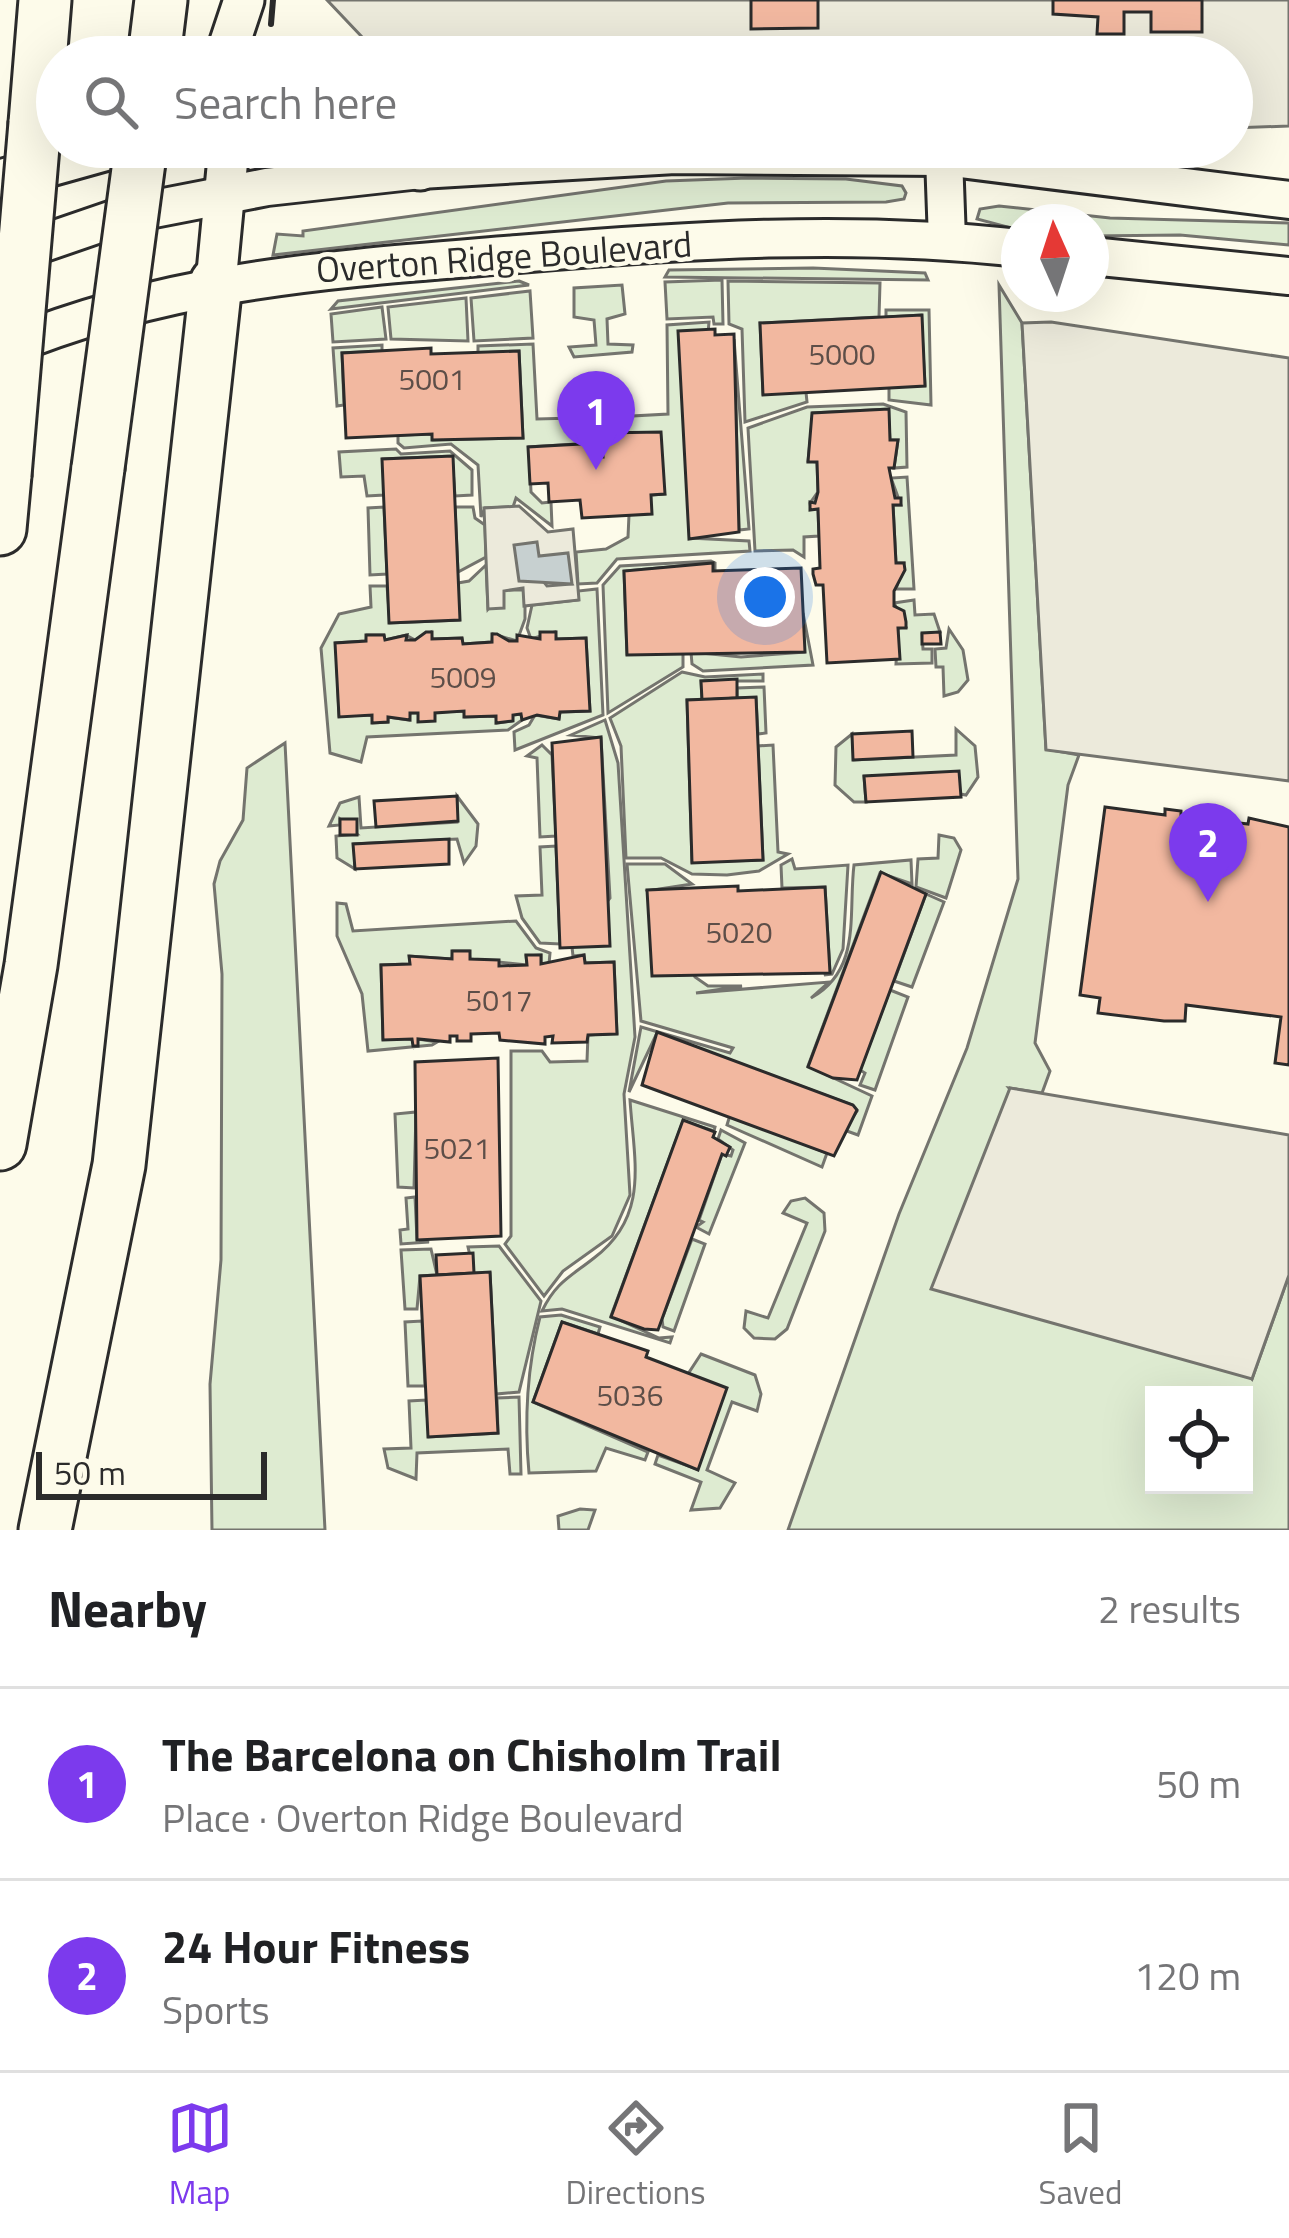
<!DOCTYPE html>
<meta charset="utf-8">
<style>
:root{--surface:#fff;--page:#f2f2f2;--text:#202124;--muted:#757577;--line:#e0e0e0;--accent:#7c3aed}
body{margin:0;font-family:"Titillium Web",sans-serif;background:var(--page);color:var(--text)}
.controls{position:absolute;right:36px;bottom:36px;display:grid;overflow:hidden;border-radius:0px;box-shadow:0 12px 48px #0002}
.controls button{width:108px;height:108px;display:grid;place-items:center;padding:0;border:0;border-bottom:3px solid var(--line);background:var(--surface);color:var(--text);font:60px sans-serif}
.compass{position:absolute;left:1001px;top:204px;width:108px;height:108px;border-radius:50%;background:var(--surface);box-shadow:0 12px 48px #0002;rotate:357deg}
.scale{position:absolute;left:36px;bottom:30px;width:231px;box-sizing:border-box;padding-left:12px;border:6px solid #2b2b2b;border-top:0;font-size:33px;line-height:42px;white-space:nowrap;color:#2b2b2b;-webkit-text-stroke:9px #fdfbea;paint-order:stroke}
.you{position:absolute;left:765px;top:597px;width:42px;height:42px;margin:-30px;border:9px solid #fff;border-radius:50%;background:#1a73e8;box-shadow:0 0 0 18px #1a73e833}
.badge{display:grid;place-items:center;width:78px;height:78px;border-radius:50%;background:var(--accent);color:#fff;font-size:39px;font-weight:700}
.pin{position:absolute;translate:-50% -99px;filter:drop-shadow(0 3px 6px #0008)}
.pin::after{content:'';position:absolute;top:63px;width:42px;height:36px;background:inherit;clip-path:polygon(0 0,100% 0,50% 100%)}
.list{margin:0;padding:0;list-style:none}
h2{display:flex;justify-content:space-between;align-items:center;height:156px;margin:0;padding:0 48px;font-size:51px}
h2 small{font-size:39px;font-weight:400;color:var(--muted)}
.list li{display:grid;grid-template-columns:78px 1fr auto;gap:36px;align-items:center;box-sizing:border-box;height:192px;padding:0 48px;border-top:3px solid var(--line)}
.list b{display:block;font-size:45px;white-space:nowrap}
.list p{margin:0;font-size:39px;white-space:nowrap;color:var(--muted)}
.list em{font-size:39px;font-style:normal;color:var(--muted)}
.icon{flex:none;width:66px;height:66px;fill:none;stroke:currentColor;stroke-width:2;stroke-linecap:round;stroke-linejoin:round}
.map{position:relative;flex:none;width:1289px;height:1530px;overflow:hidden}
.search{position:absolute;background:var(--surface);box-shadow:0 12px 48px #0002;left:36px;right:36px;top:36px;height:132px;display:flex;align-items:center;gap:30px;box-sizing:border-box;padding:0 42px;border-radius:66px;color:var(--muted);font-size:45px}
.sheet{height:540px;background:var(--surface)}
nav{display:flex;justify-content:space-around;align-items:center;box-sizing:border-box;height:168px;border-top:3px solid var(--line);background:var(--surface);font-size:33px;color:var(--muted)}
nav a{display:grid;justify-items:center;gap:6px}
nav .on{color:var(--accent)}
.map>svg:first-child{display:block}
.green{fill:#deebd1;stroke:#74746e;stroke-width:3;fill-rule:evenodd}
.parking{fill:#eceadb;stroke:#74746e;stroke-width:3;fill-rule:evenodd}
.water{fill:#c7d0d0;stroke:#74746e;stroke-width:3}
.building{fill:#f2b8a0;stroke:#2b2b2b;stroke-width:3}
.lines{fill:none;stroke-linecap:round;stroke-linejoin:round}
.tertiary-casing{stroke:#2b2b2b;stroke-width:42}
.secondary-casing{stroke:#2b2b2b;stroke-width:45}
.motorway-casing{stroke:#2b2b2b;stroke-width:57}
.tertiary{stroke:#fdfbea;stroke-width:36}
.secondary{stroke:#fdfbea;stroke-width:39}
.motorway{stroke:#fdfbea;stroke-width:51}
.motorway-bridge-casing{stroke:#2b2b2b;stroke-width:57;stroke-linecap:butt}
.motorway-bridge{stroke:#fdfbea;stroke-width:51}
.wall{stroke:#2b2b2b;stroke-width:6}
.labels{text-anchor:middle;dominant-baseline:central;stroke-width:9;stroke-linejoin:round;paint-order:stroke}
.number-label{font-size:30px;fill:#5d4e48}
.street-label{font-size:36px;fill:#2b2b2b;stroke:#fdfbea}
</style>
<div class="map">
<svg width="1289" height="1530" viewBox="0 0 1289 1530">
<rect width="100%" height="100%" fill="#fdfbea"/>
<g class="green">
<polygon points="748,178 846,179 902,186 906,193 904,199 886,202 728,203 273,255 277,234 303,236 303,231 666,181"/>
<polygon points="999,206 1110,218 1289,223 1289,245 1180,235 1091,236 1091,222 1019,222 1019,230 977,219 980,209"/>
<polygon points="813,268 925,273 928,280 665,277 669,270"/>
<polygon points="722,280 723,324 714,324 713,317 667,319 665,282"/>
<polygon points="519,281 529,285 331,309 338,301"/>
<polygon points="728,281 880,283 879,317 760,323 763,394 806,392 807,402 745,422 742,329 729,324"/>
<polygon points="622,285 625,314 607,319 608,344 633,345 632,352 574,357 569,347 596,345 594,320 574,317 574,288"/>
<path d="M999,285L1022,323L1046,749L1079,755L1068,785L1035,1043L1050,1071L1042,1093L1009,1088L1252,1379L1289,1275V1530H788L899,1214L967,1048L1018,879ZM1154,1395H1244V1485H1154Z"/>
<polygon points="530,291 533,338 474,341 471,298"/>
<polygon points="466,298 468,341 391,339 388,307"/>
<polygon points="382,307 386,339 333,342 331,314"/>
<polygon points="886,310 929,310 931,405 889,400 889,387 925,385 921,315 886,317"/>
<polygon points="709,322 690,538 749,541 750,551 617,559 597,583 578,584 576,552 606,549 628,537 629,515 651,495 664,494 619,432 602,433 603,457 595,457 596,418 668,414 667,325"/>
<polygon points="734,339 749,529 739,530"/>
<polygon points="533,344 537,419 575,418 577,444 529,447 531,492 542,503 551,502 552,526 516,498 513,507 485,508 481,517 478,465 451,444 404,448 398,443 398,435 432,434 433,440 523,438 519,351 478,353 478,346"/>
<polygon points="382,345 382,351 342,353 344,405 337,406 333,348"/>
<polygon points="883,404 906,412 907,467 894,468 898,440 890,440 888,409 813,413 808,461 817,462 818,492 810,503 811,509 818,509 819,536 804,537 804,557 793,550 755,551 748,428 807,407"/>
<polygon points="396,449 401,454 450,451 472,470 472,495 455,496 452,456 383,459 384,495 367,496 364,476 341,477 339,452"/>
<polygon points="907,477 914,589 896,589 904,563 896,563 893,505 901,505 891,478"/>
<polygon points="384,507 387,574 370,575 368,508"/>
<polygon points="455,507 473,507 475,518 485,525 486,557 458,572"/>
<polygon points="711,561 715,563 715,571 712,563 624,571 627,654 683,652 683,667 608,713 603,585 620,566"/>
<polygon points="486,565 488,609 504,590 525,590 525,619 517,641 493,634 492,642 463,644 462,638 432,639 431,632 415,640 406,635 385,640 384,635 367,635 366,641 336,643 339,716 372,715 373,723 388,722 388,717 409,720 410,713 464,711 465,717 496,716 497,723 512,721 513,715 521,714 522,720 508,730 367,737 361,762 330,753 321,648 339,614 371,607 370,586 387,586 390,623 459,620 458,583 469,581"/>
<polygon points="597,589 603,715 515,750 514,732 529,725 535,715 559,719 560,712 590,711 586,638 556,639 555,632 531,639 527,628 532,605 578,600 578,591"/>
<polygon points="914,600 915,615 934,614 940,632 922,634 923,649 932,649 932,663 896,664 898,628 906,627 894,603"/>
<polygon points="803,613 813,665 703,671 692,664 691,652 741,657 804,652"/>
<polygon points="949,629 963,650 968,680 958,692 944,696 943,667 936,667 935,649 946,648"/>
<polygon points="682,672 705,677 763,674 763,681 701,681 702,700 687,700 692,862 763,860 758,746 773,745 778,852 788,854 759,871 727,875 692,874 661,858 626,858 621,746 610,718"/>
<polygon points="764,687 766,733 758,734 756,698 737,698 737,688"/>
<polygon points="605,720 618,763 635,1037 624,1094 630,1195 612,1236 563,1271 544,1296 505,1244 511,1236 511,1051 542,1051 550,1062 587,1061 588,1035 617,1033 614,962 585,963 584,955 573,956 572,947 610,898 601,738 571,735"/>
<polygon points="956,729 975,746 978,777 966,795 864,777 866,802 854,802 835,785 836,747 852,734 854,760 956,755"/>
<polygon points="285,743 325,1530 212,1530 210,1384 221,1260 222,974 214,884 220,861 243,820 247,768"/>
<polygon points="542,745 552,755 556,836 540,837 537,758 527,756"/>
<polygon points="457,796 478,824 476,846 464,863 457,839 354,844 355,869 337,858 336,836 357,834 340,819 340,825 329,826 340,803 359,797 361,828 457,822"/>
<polygon points="939,835 954,838 961,850 946,898 916,887 918,859 938,858"/>
<polygon points="556,846 560,944 540,943 522,918 516,896 542,895 540,847"/>
<polygon points="792,859 795,869 848,865 843,949 832,974 824,975 830,972 825,887 782,888 781,865"/>
<path d="M911,860L912,884L880,873L808,1066L872,1096L858,1135L844,1130L857,1111L852,1105L657,1033L629,1092L641,1027L730,1053L733,1048L641,1021L627,864H665L692,884L647,891L695,977L708,986H742L696,993L829,982L811,998C862,970 848,914 854,865Z"/>
<polygon points="926,894 944,902 912,987 894,981"/>
<polygon points="337,903 346,904 353,931 516,921 536,948 550,953 549,964 541,964 541,955 526,956 527,965 470,959 469,951 453,951 452,959 410,956 410,964 381,965 383,1039 412,1039 414,1046 418,1039 437,1042 432,1045 368,1051 362,994 337,936"/>
<polygon points="890,990 908,997 875,1090 860,1085 865,1073 860,1070"/>
<path d="M630,1100L715,1127L714,1131L683,1121L611,1316L659,1338L672,1337L670,1343L562,1309L542,1311C556,1282 570,1277 594,1258C650,1216 634,1161 630,1100Z"/>
<polygon points="416,1112 414,1188 398,1187 395,1114"/>
<polygon points="730,1115 827,1153 822,1167 727,1125"/>
<polygon points="721,1130 745,1143 709,1234 696,1227 703,1222 699,1220 722,1154 731,1156 733,1150 718,1139"/>
<polygon points="415,1197 417,1239 429,1242 401,1244 400,1230 408,1229 406,1198"/>
<polygon points="805,1198 824,1213 825,1231 787,1329 775,1339 754,1338 744,1328 746,1311 768,1318 807,1223 783,1213 791,1201"/>
<polygon points="692,1239 705,1244 674,1331 663,1327 662,1319"/>
<polygon points="499,1246 541,1301 519,1392 496,1394 490,1273 474,1273 468,1247"/>
<polygon points="431,1249 437,1275 420,1276 417,1309 405,1309 401,1250"/>
<path d="M561,1315L600,1327L598,1334L562,1322L533,1402L648,1452L645,1460L606,1448L596,1471L529,1473C524,1419 527,1368 540,1317Z"/>
<polygon points="422,1321 425,1386 408,1386 405,1322"/>
<polygon points="701,1354 755,1375 761,1394 757,1411 732,1402 707,1470 735,1483 720,1508 691,1510 701,1482 655,1464 658,1455 697,1469 688,1374"/>
<polygon points="519,1397 521,1474 510,1474 508,1449 417,1453 416,1479 388,1468 384,1449 411,1448 409,1401 426,1400 429,1437 498,1433 497,1398"/>
<polygon points="580,1509 595,1510 588,1530 559,1530 558,1516"/>
</g>
<g class="parking">
<polygon points="327,0 1289,0 1289,126 1232,128 1232,57 381,57"/>
<polygon points="1051,322 1289,358 1289,781 1046,750 1022,323"/>
<path d="M519,506L548,532L573,529L579,600L524,606L523,588L504,591V608L488,609L484,508ZM514,545L539,556L571,584L547,586Z"/>
<polygon points="1010,1088 1289,1135 1289,1275 1252,1379 931,1289"/>
</g>
<polygon class="water" points="537,542 539,556 568,553 572,584 519,581 514,545"/>
<g class="building">
<polygon points="751,0 818,0 818,28 751,29"/>
<polygon points="1053,0 1202,0 1202,32 1151,32 1151,12 1124,12 1124,34 1097,34 1098,17 1053,14"/>
<polygon points="922,315 925,386 763,395 760,323"/>
<polygon points="715,329 715,335 734,334 739,532 689,539 678,331"/>
<polygon points="431,348 431,354 519,351 523,438 432,440 432,434 346,438 342,353"/>
<polygon points="889,409 890,440 898,440 894,468 889,468 895,498 901,498 901,505 893,505 896,563 904,563 905,570 894,591 894,606 904,611 906,622 906,628 898,628 900,659 827,663 823,585 816,585 813,574 813,569 820,568 818,509 810,510 810,502 815,503 818,492 817,462 808,462 812,413"/>
<polygon points="593,430 595,457 603,457 601,433 661,432 665,494 651,495 652,514 582,518 580,500 549,502 548,483 530,484 528,447 580,444 580,431"/>
<polygon points="453,456 460,620 389,623 382,459"/>
<polygon points="713,563 713,571 801,568 805,652 627,655 624,571"/>
<polygon points="426,632 432,632 432,639 462,638 463,644 492,642 492,634 497,634 509,641 517,641 517,635 540,639 540,632 556,632 556,639 586,638 590,711 560,712 559,719 537,715 522,720 521,714 513,715 513,721 496,723 496,716 464,717 464,711 435,713 435,721 418,722 418,713 410,713 410,720 388,717 388,722 372,723 372,715 339,717 335,643 366,641 366,635 384,635 385,640 407,635 406,640 415,640"/>
<polygon points="940,632 941,644 922,644 922,633"/>
<polygon points="737,679 737,698 702,700 701,681"/>
<polygon points="756,697 763,860 692,863 687,700"/>
<polygon points="912,731 913,757 853,760 852,734"/>
<polygon points="601,737 610,946 560,948 552,743"/>
<polygon points="959,771 961,797 866,802 864,776"/>
<polygon points="457,796 458,821 376,827 374,801"/>
<polygon points="1105,807 1165,815 1165,809 1181,811 1181,816 1248,824 1249,818 1289,827 1289,1065 1275,1063 1281,1017 1186,1005 1185,1021 1164,1021 1098,1013 1100,998 1080,995"/>
<rect x="340" y="819" width="17" height="16"/>
<polygon points="449,839 449,864 355,869 353,844"/>
<polygon points="881,872 926,894 857,1080 833,1078 808,1067"/>
<polygon points="738,886 738,891 825,887 830,973 652,976 647,890"/>
<polygon points="452,951 470,951 470,959 499,960 499,966 527,965 526,955 541,955 541,964 584,955 585,963 614,962 617,1034 588,1035 587,1042 552,1043 553,1036 545,1037 545,1044 500,1040 499,1033 471,1034 471,1041 457,1041 457,1036 450,1036 450,1042 418,1039 418,1046 413,1046 412,1039 383,1040 381,965 410,964 409,956 452,959"/>
<polygon points="657,1032 853,1105 857,1110 834,1156 642,1085"/>
<polygon points="498,1058 501,1236 417,1240 415,1062"/>
<polygon points="683,1120 715,1132 713,1137 730,1147 726,1156 722,1154 658,1330 644,1329 611,1317"/>
<polygon points="473,1253 474,1273 437,1275 436,1255"/>
<polygon points="490,1272 498,1433 428,1437 420,1276"/>
<polygon points="562,1322 648,1351 646,1357 727,1388 698,1470 533,1402"/>
</g>
<g class="lines">
<g class="tertiary-casing">
<g id="tertiary">
<polyline points="944,157 947,240"/>
<polyline points="1091,256 1289,276"/>
<polyline points="3,257 128,214 267,187 420,170 675,155 944,157 1289,200"/>
<path d="M0,350C171,278 336,269 518,254C685,240 852,229 1019,248"/>
</g>
</g>
<g class="secondary-casing">
<g id="secondary">
<polyline points="225,57 244,0"/>
<polyline points="357,147 420,170"/>
<polyline points="0,180 118,147"/>
<polyline points="216,283 229,147"/>
</g>
</g>
<g class="motorway-casing">
<g id="motorway">
<polyline points="154,57 161,0"/>
<polyline points="35,123 45,0"/>
<polyline points="0,529 5,475"/>
<polyline points="0,1144 31,965 98,468"/>
<polyline points="45,1530 119,1165 216,283"/>
</g>
</g>
<use href="#tertiary" class="tertiary"/>
<use href="#secondary" class="secondary"/>
<use href="#motorway" class="motorway"/>
<g class="motorway-bridge-casing">
<g id="motorway-bridge">
<polyline points="98,468 141,147"/>
<polyline points="5,475 35,123"/>
</g>
</g>
<use href="#motorway-bridge" class="motorway-bridge"/>
<polyline class="wall" points="271,24 273,0"/>
</g>
<g class="labels">
<g class="number-label">
<text x="842" y="354">5000</text>
<text x="432" y="379">5001</text>
<text x="463" y="677">5009</text>
<text x="739" y="932">5020</text>
<text x="499" y="1000">5017</text>
<text x="457" y="1148">5021</text>
<text x="630" y="1395">5036</text>
</g>
<g class="street-label">
<text transform="translate(504 256) rotate(-4)">Overton Ridge Boulevard</text>
</g>
</g>
</svg>
<div class="controls">
<button><svg class="icon" aria-label="locate" viewBox="0 0 24 24"><circle cx="12" cy="12" r="6"/><path d="M12 2v4M12 18v4M2 12h4M18 12h4"/></svg></button>
</div>
<svg class="compass" viewBox="-18 -18 36 36"><path d="M0-13l5 13h-10z" fill="#e53935"/><path d="M0 13l5-13h-10z" fill="#757577"/></svg>
<div class="scale">50 m</div>
<div class="you"></div>
<div class="pin badge" style="left:596px;top:470px">1</div>
<div class="pin badge" style="left:1208px;top:902px">2</div>
<div class="search"><svg class="icon" aria-label="search" viewBox="0 0 24 24"><circle cx="10" cy="10" r="6"/><path d="M15 15l6 6"/></svg>Search here</div>
</div>
<section class="sheet">
<h2>Nearby<small>2 results</small></h2>
<ul class="list">
<li><span class="badge">1</span><div><b>The Barcelona on Chisholm Trail</b><p>Place · Overton Ridge Boulevard</p></div><em>50 m</em></li>
<li><span class="badge">2</span><div><b>24 Hour Fitness</b><p>Sports</p></div><em>120 m</em></li>
</ul>
</section>
<nav>
<a class="on"><svg class="icon" aria-label="map" viewBox="0 0 24 24"><path d="M3 6l6-2 6 2 6-2v14l-6 2-6-2-6 2zM9 4v14M15 6v14"/></svg>Map</a>
<a><svg class="icon" aria-label="directions" viewBox="0 0 24 24"><path d="M12 3l9 9-9 9-9-9zM9 14v-3h6M13 9l2 2-2 2"/></svg>Directions</a>
<a><svg class="icon" aria-label="saved" viewBox="0 0 24 24"><path d="M7 4h10v16l-5-4-5 4z"/></svg>Saved</a>
</nav>
